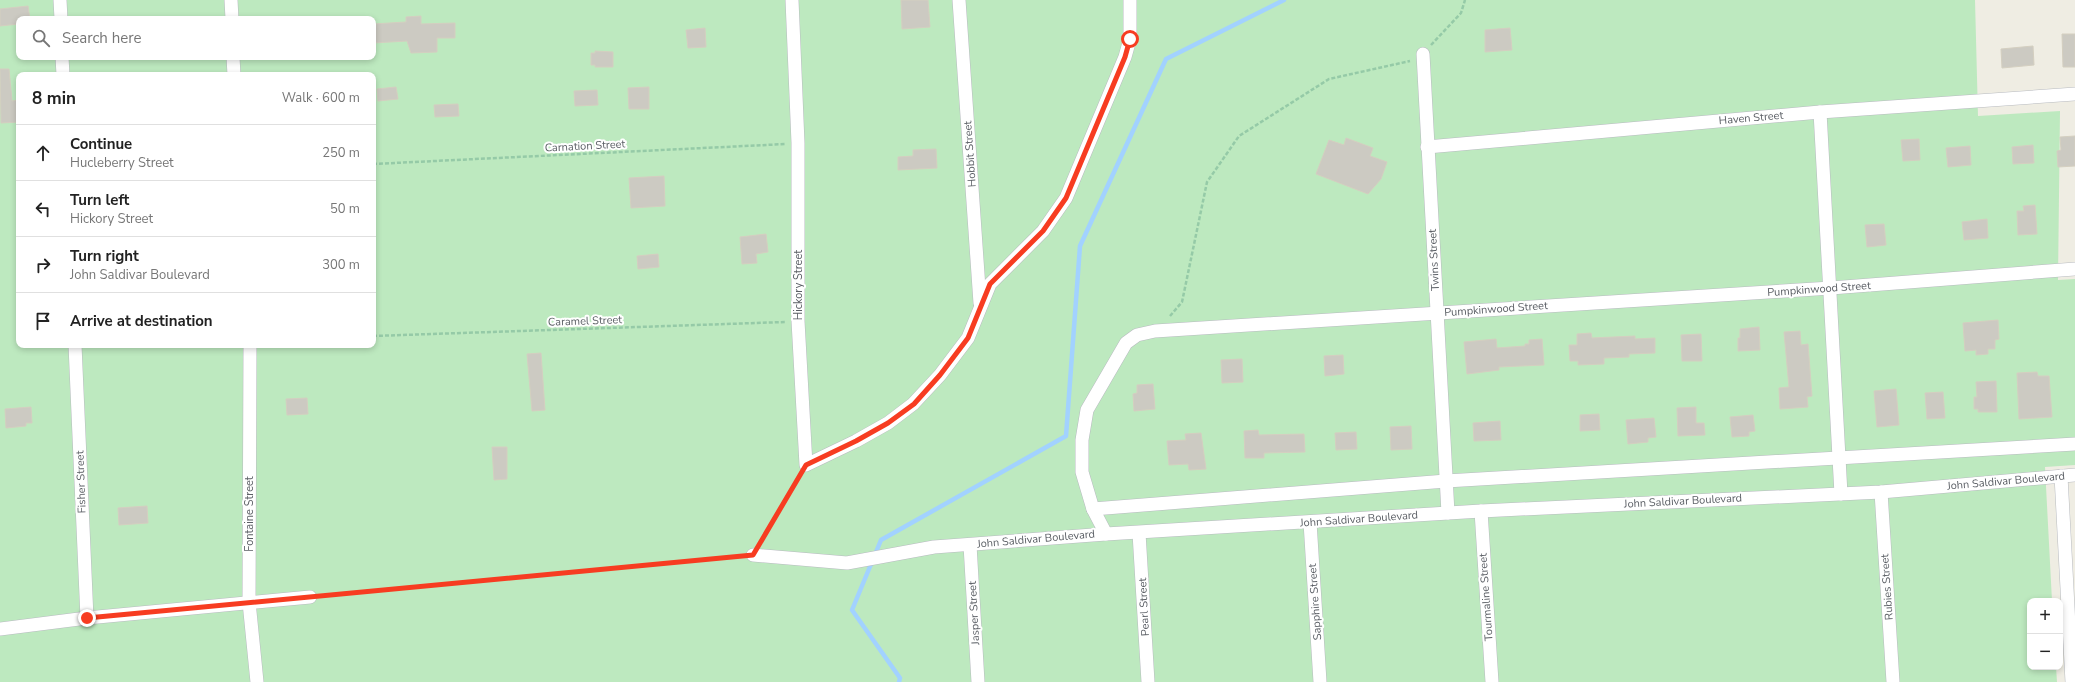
<!DOCTYPE html>
<meta charset="utf-8">
<style>
:root{--surface:#fff;--page:#f2f2f2;--text:#222;--muted:#767676;--line:#e0e0e0}
body{margin:0;font-family:"Nunito Sans",sans-serif;background:var(--page);color:var(--text)}
.controls{position:absolute;right:12px;bottom:12px;display:grid;overflow:hidden;border-radius:8px;box-shadow:0 2px 6px #0003}
.controls button{width:36px;height:36px;display:grid;place-items:center;padding:0;border:0;border-bottom:1px solid var(--line);background:var(--surface);color:var(--text);font:20px sans-serif}
.stop{position:absolute;width:12px;height:12px;margin:-9px;border:3px solid #f73c21;border-radius:50%;background:#fff}
.stop.end{background:#f73c21;border-color:#fff;box-shadow:0 1px 4px #0008}
.list{margin:0;padding:0;list-style:none}
h2{display:flex;justify-content:space-between;align-items:center;height:52px;margin:0;padding:0 16px;font-size:17px}
h2 small{font-size:13px;font-weight:400;color:var(--muted)}
.list li{display:grid;grid-template-columns:26px 1fr auto;gap:12px;align-items:center;box-sizing:border-box;height:56px;padding:0 16px;border-top:1px solid var(--line)}
.list b{display:block;font-size:15px;white-space:nowrap}
.list p{margin:0;font-size:13px;white-space:nowrap;color:var(--muted)}
.list em{font-size:13px;font-style:normal;color:var(--muted)}
.icon{flex:none;width:22px;height:22px;fill:none;stroke:currentColor;stroke-width:2;stroke-linecap:round;stroke-linejoin:round}
.map{position:relative;flex:none;width:2075px;height:682px;overflow:hidden}
.search{position:absolute;background:var(--surface);box-shadow:0 2px 6px #0003;left:16px;top:16px;width:360px;height:44px;display:flex;align-items:center;gap:10px;box-sizing:border-box;padding:0 14px;border-radius:8px;color:var(--muted);font-size:15px}
.panel{position:absolute;background:var(--surface);box-shadow:0 2px 6px #0003;left:16px;top:72px;width:360px;height:276px;border-radius:8px}
.map>svg:first-child{display:block}
.green{fill:#bde9bf;fill-rule:evenodd}
.lines{fill:none;stroke-linecap:round;stroke-linejoin:round}
.stream{stroke:#a2d2ff;stroke-width:4.5}
.building{fill:#cccac2;stroke:#d4cfc0}
.street-casing{stroke:#b8bbc0;stroke-width:14}
.path{stroke:#95caa7;stroke-width:2.5;stroke-dasharray:4 2;stroke-linecap:butt}
.street{stroke:#fff;stroke-width:13}
.route{stroke:#f73c21;stroke-width:5}
.labels{text-anchor:middle;dominant-baseline:central;stroke-width:4;stroke-linejoin:round;paint-order:stroke}
.street-label{font-size:11px;fill:#5b5f65;stroke:#fff}
</style>
<div class="map">
<svg width="2075" height="682" viewBox="0 0 2075 682">
<rect width="100%" height="100%" fill="#efede3"/>
<path class="green" d="M0,0H1975L1978,116L2060,111L2058,280L2075,279V465L2045,467L2052,601H2030V667H2056L2057,682H0ZM19,19H373V57H19ZM19,75H373V345H19Z"/>
<g class="lines">
<polyline class="stream" points="899,682 900,678 852,610 881,540 1066,436 1080,246 1166,59 1284,0"/>
</g>
<g class="building">
<polygon points="901,0 928,0 930,27 902,29"/>
<polygon points="28,6 30,19 19,19 19,24 0,26 0,9"/>
<polygon points="421,16 421,24 455,23 455,38 437,38 437,52 411,53 407,41 373,43 373,24 406,22 406,17"/>
<polygon points="705,28 706,47 688,48 686,30"/>
<polygon points="1510,28 1512,50 1485,52 1485,30"/>
<polygon points="2062,34 2075,34 2075,67 2063,67"/>
<polygon points="2033,46 2034,65 2002,68 2001,49"/>
<polygon points="595,51 613,52 613,67 595,67 595,65 591,65 591,53 595,53"/>
<polygon points="0,69 9,69 12,101 19,100 19,122 1,123"/>
<polygon points="396,87 398,99 378,101 377,89"/>
<polygon points="649,87 649,109 629,109 628,88"/>
<polygon points="597,90 598,105 575,106 574,91"/>
<polygon points="458,104 459,116 435,117 434,105"/>
<polygon points="2075,136 2075,166 2058,167 2057,151 2061,150 2060,137"/>
<polygon points="1346,138 1373,148 1370,156 1387,162 1381,179 1368,194 1316,174 1329,140 1344,145"/>
<polygon points="1919,139 1920,160 1903,161 1901,140"/>
<polygon points="2033,145 2034,163 2013,164 2012,147"/>
<polygon points="1970,146 1971,165 1948,167 1946,148"/>
<polygon points="936,149 937,168 898,170 898,157 913,156 913,150"/>
<polygon points="664,176 665,206 631,208 629,178"/>
<polygon points="2035,205 2037,234 2018,235 2017,211 2024,211 2023,206"/>
<polygon points="1987,219 1988,238 1964,240 1962,222"/>
<polygon points="1884,224 1886,245 1867,247 1865,225"/>
<polygon points="766,234 768,252 756,254 757,263 742,264 740,237"/>
<polygon points="658,254 659,267 638,269 637,256"/>
<polygon points="1998,320 1999,339 1995,340 1995,349 1988,349 1988,354 1976,355 1976,350 1965,351 1963,323"/>
<polygon points="1759,327 1760,350 1738,351 1738,338 1740,338 1740,329"/>
<polygon points="1800,331 1801,345 1808,344 1812,396 1807,397 1808,407 1780,409 1779,388 1789,387 1784,332"/>
<polygon points="1591,333 1592,338 1635,336 1635,339 1655,338 1655,353 1629,354 1629,357 1604,358 1604,364 1578,365 1578,361 1570,361 1569,345 1577,345 1577,334"/>
<polygon points="1701,334 1702,361 1682,361 1681,335"/>
<polygon points="1496,339 1497,348 1525,346 1525,344 1529,344 1529,340 1542,339 1544,365 1499,367 1499,370 1467,374 1464,342"/>
<polygon points="541,353 545,410 532,411 527,354"/>
<polygon points="1343,355 1344,374 1325,376 1324,356"/>
<polygon points="1242,359 1243,382 1222,383 1221,360"/>
<polygon points="2037,372 2038,376 2049,376 2052,417 2019,419 2017,373"/>
<polygon points="1996,381 1997,412 1978,412 1978,409 1974,409 1974,397 1977,397 1976,382"/>
<polygon points="1153,384 1155,409 1134,411 1133,394 1137,393 1137,385"/>
<polygon points="1896,389 1899,425 1877,427 1874,391"/>
<polygon points="1943,392 1945,418 1927,419 1925,393"/>
<polygon points="307,398 308,414 287,415 286,399"/>
<polygon points="31,407 32,423 26,423 26,426 6,428 5,409"/>
<polygon points="1696,407 1696,423 1704,423 1705,435 1678,436 1677,408"/>
<polygon points="1599,414 1600,430 1580,431 1580,415"/>
<polygon points="1753,415 1755,431 1749,432 1749,436 1732,437 1730,417"/>
<polygon points="1654,418 1656,437 1648,438 1648,442 1628,444 1626,420"/>
<polygon points="1500,421 1501,440 1474,441 1473,423"/>
<polygon points="1411,426 1412,449 1391,450 1390,427"/>
<polygon points="1258,430 1259,435 1304,434 1305,452 1264,453 1264,458 1245,458 1244,431"/>
<polygon points="1356,432 1357,449 1336,450 1335,433"/>
<polygon points="1201,433 1206,469 1189,470 1188,464 1169,465 1167,441 1186,440 1185,434"/>
<polygon points="492,447 507,447 507,479 494,480"/>
<polygon points="147,506 148,523 119,525 118,508"/>
</g>
<g class="lines">
<g class="street-casing">
<g id="street">
<polyline points="60,0 61,19"/>
<polyline points="231,0 232,19"/>
<polyline points="792,0 798,143 798,321 806,465 856,441 888,423 913,404 940,375 968,338 990,284 1043,231 1066,198 1125,57 1130,39 1130,0"/>
<polyline points="959,0 980,303"/>
<polyline points="1423,54 1448,513"/>
<polyline points="62,57 63,75"/>
<polyline points="233,57 234,75"/>
<polyline points="1820,112 1841,494"/>
<polyline points="1427,147 1820,112 2075,94"/>
<polyline points="75,345 87,618"/>
<polyline points="250,345 249,602 257,682"/>
<polyline points="2061,476 2072,682"/>
<polyline points="1881,492 1893,682"/>
<polyline points="1093,509 1446,481 2075,444"/>
<polyline points="1481,511 1492,682"/>
<polyline points="1310,522 1320,682"/>
<polyline points="1139,533 1148,682"/>
<polyline points="1106,534 1093,509 1082,472 1082,440 1087,410 1126,343 1137,335 1155,331 1831,288 2075,269"/>
<polyline points="970,545 978,682"/>
<polyline points="753,555 847,563 934,547 1106,534 1481,511 1881,492 2075,475"/>
<polyline points="0,629 87,618 310,597"/>
</g>
</g>
<g class="path">
<polyline points="1431,45 1461,13 1465,0"/>
<polyline points="373,164 786,144"/>
<polyline points="1170,316 1182,302 1207,182 1239,136 1329,79 1410,61"/>
<polyline points="373,336 785,322"/>
<polyline points="760,542 799,476"/>
<polyline points="324,595 741,556"/>
</g>
<use href="#street" class="street"/>
</g>
<g class="lines">
<polyline class="route" points="87,618 753,555 806,465 856,441 888,423 914,404 940,375 968,338 990,284 1043,231 1066,198 1125,57 1130,39"/>
</g>
<g class="labels">
<g class="street-label">
<text transform="translate(1751 118) rotate(-5)">Haven Street</text>
<text transform="translate(585 146) rotate(-3)">Carnation Street</text>
<text transform="translate(970 154) rotate(-94)">Hobbit Street</text>
<text transform="translate(1434 260) rotate(-93)">Twins Street</text>
<text transform="translate(798 285) rotate(-90)">Hickory Street</text>
<text transform="translate(1819 289) rotate(-4)">Pumpkinwood Street</text>
<text transform="translate(1496 309) rotate(-4)">Pumpkinwood Street</text>
<text transform="translate(585 321) rotate(-2)">Caramel Street</text>
<text transform="translate(2006 481) rotate(-5)">John Saldivar Boulevard</text>
<text transform="translate(81 482) rotate(-92)">Fisher Street</text>
<text transform="translate(1683 501) rotate(-3)">John Saldivar Boulevard</text>
<text transform="translate(249 514) rotate(-90)">Fontaine Street</text>
<text transform="translate(1359 519) rotate(-4)">John Saldivar Boulevard</text>
<text transform="translate(1036 539) rotate(-5)">John Saldivar Boulevard</text>
<text transform="translate(1887 587) rotate(-94)">Rubies Street</text>
<text transform="translate(1486 597) rotate(-94)">Tourmaline Street</text>
<text transform="translate(1315 602) rotate(-94)">Sapphire Street</text>
<text transform="translate(1144 607) rotate(-93)">Pearl Street</text>
<text transform="translate(974 613) rotate(-93)">Jasper Street</text>
</g>
</g>
</svg>
<div class="controls">
<button>+</button>
<button>−</button>
</div>
<div class="stop" style="left:1130px;top:39px"></div>
<div class="stop end" style="left:87px;top:618px"></div>
<div class="search"><svg class="icon" aria-label="search" viewBox="0 0 24 24"><circle cx="10" cy="10" r="6"/><path d="M15 15l6 6"/></svg>Search here</div>
<section class="panel">
<h2>8 min<small>Walk · 600 m</small></h2>
<ul class="list">
<li><svg class="icon" aria-label="ahead" viewBox="0 0 24 24"><path d="M12 20V5M6 11l6-6 6 6"/></svg><div><b>Continue</b><p>Hucleberry Street</p></div><em>250 m</em></li>
<li><svg class="icon" aria-label="left" viewBox="0 0 24 24"><path d="M17 20v-9H6M10 6l-5 5 5 5"/></svg><div><b>Turn left</b><p>Hickory Street</p></div><em>50 m</em></li>
<li><svg class="icon" aria-label="right" viewBox="0 0 24 24"><path d="M7 20v-9h11M14 6l5 5-5 5"/></svg><div><b>Turn right</b><p>John Saldivar Boulevard</p></div><em>300 m</em></li>
<li><svg class="icon" aria-label="arrive" viewBox="0 0 24 24"><path d="M6 21V4h12l-3 4 3 4H6"/></svg><div><b>Arrive at destination</b></div></li>
</ul>
</section>
</div>
